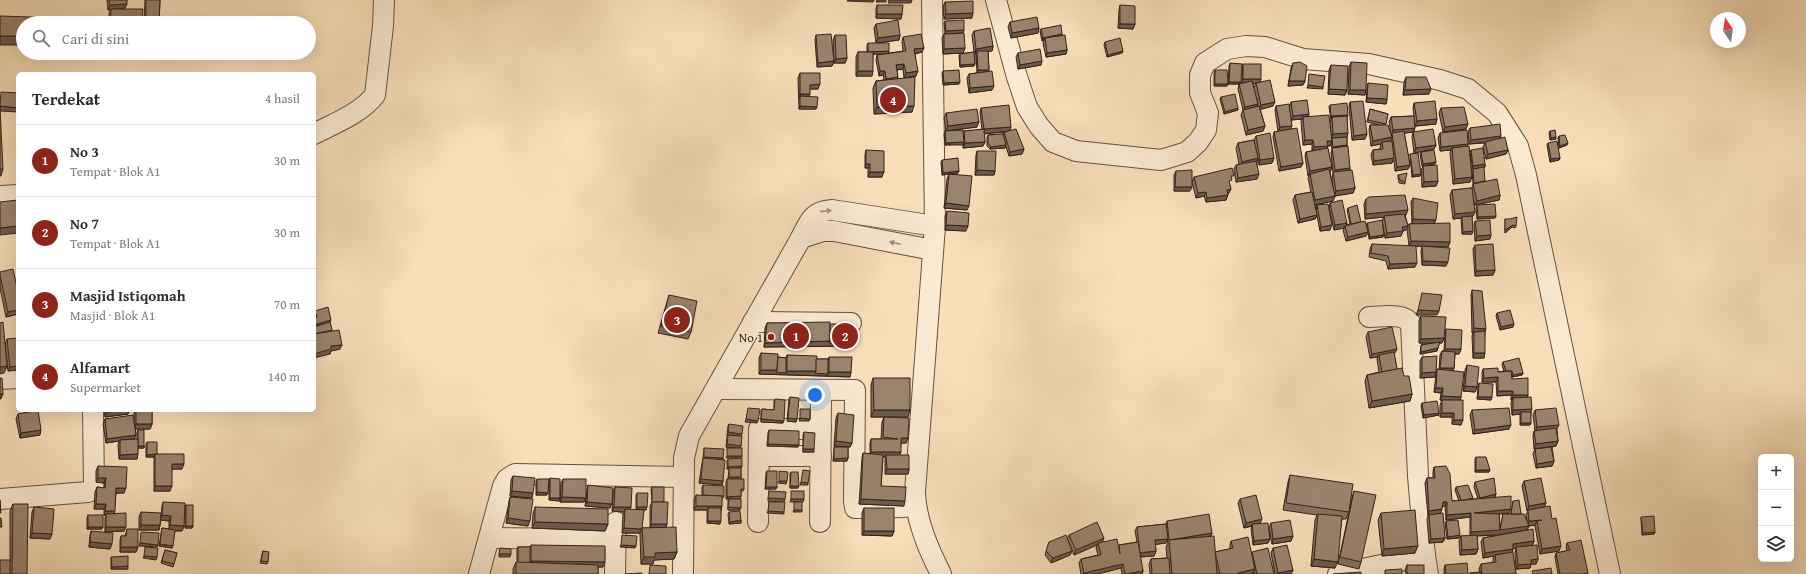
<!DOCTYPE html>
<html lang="id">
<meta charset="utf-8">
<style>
:root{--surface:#fff;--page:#f7f7f7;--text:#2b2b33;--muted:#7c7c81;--line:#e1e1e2;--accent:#8f2418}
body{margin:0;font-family:"Gentium Book Plus",serif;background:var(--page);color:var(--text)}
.controls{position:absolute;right:12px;bottom:12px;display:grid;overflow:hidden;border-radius:6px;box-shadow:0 4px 16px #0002}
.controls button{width:36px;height:36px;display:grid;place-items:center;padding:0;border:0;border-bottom:1px solid var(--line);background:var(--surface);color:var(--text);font:20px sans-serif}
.compass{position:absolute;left:1710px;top:12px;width:36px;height:36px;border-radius:50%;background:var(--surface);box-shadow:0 4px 16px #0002;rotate:347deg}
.you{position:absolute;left:815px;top:395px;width:14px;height:14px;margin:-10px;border:3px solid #fff;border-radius:50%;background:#1a73e8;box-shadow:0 0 0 6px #1a73e833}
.badge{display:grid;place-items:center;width:26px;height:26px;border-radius:50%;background:var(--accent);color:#fff;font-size:13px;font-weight:700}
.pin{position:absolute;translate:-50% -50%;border:2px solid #fff;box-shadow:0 1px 4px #0006}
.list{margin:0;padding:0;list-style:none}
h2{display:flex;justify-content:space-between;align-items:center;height:52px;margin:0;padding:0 16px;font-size:17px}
h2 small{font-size:13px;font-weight:400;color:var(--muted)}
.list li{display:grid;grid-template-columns:26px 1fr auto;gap:12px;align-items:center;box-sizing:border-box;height:72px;padding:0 16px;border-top:1px solid var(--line)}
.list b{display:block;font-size:15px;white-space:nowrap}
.list p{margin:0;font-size:13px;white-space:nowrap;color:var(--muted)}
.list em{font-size:13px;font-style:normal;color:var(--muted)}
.icon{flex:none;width:22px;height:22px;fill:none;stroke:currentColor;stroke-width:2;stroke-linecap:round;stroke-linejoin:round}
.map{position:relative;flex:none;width:1806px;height:574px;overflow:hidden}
.search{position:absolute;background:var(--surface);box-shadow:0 4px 16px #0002;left:16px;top:16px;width:300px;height:44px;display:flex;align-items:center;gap:10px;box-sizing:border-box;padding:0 14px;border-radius:22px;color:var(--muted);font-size:15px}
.panel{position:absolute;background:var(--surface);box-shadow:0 4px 16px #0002;left:16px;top:72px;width:300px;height:340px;border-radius:6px}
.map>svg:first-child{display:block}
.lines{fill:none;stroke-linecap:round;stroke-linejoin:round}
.minor-casing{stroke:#655143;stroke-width:22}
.minor{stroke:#faead2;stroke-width:20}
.wall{fill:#84725f;stroke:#34221b;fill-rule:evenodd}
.shaded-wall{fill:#6c5c4d;stroke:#34221b}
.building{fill:#9a846e;stroke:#34221b}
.oneway{fill:#a19080}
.poi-dot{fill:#8f2418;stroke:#faead2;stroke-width:1.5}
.labels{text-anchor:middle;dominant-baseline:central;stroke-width:3;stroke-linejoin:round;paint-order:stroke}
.poi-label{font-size:13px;fill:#34221b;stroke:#faead2;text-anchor:end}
</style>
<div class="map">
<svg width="1806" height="574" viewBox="0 0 1806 574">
<rect width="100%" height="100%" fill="#f8dfba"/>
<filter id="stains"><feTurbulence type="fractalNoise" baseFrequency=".005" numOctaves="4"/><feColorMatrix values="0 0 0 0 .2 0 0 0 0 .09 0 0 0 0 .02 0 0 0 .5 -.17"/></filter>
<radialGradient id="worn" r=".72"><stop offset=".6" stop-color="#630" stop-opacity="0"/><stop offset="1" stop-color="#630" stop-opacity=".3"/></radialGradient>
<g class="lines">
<g class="minor-casing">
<g id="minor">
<path d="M932,0L935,226L915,492C916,521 928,548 941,574"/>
<polyline points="996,0 1017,77 1027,107 1039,126 1053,142 1076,151 1161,160 1187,152 1198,142 1206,130 1208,113 1200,93 1200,75 1205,63 1227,49 1246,46 1265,47 1303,59 1369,64 1440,80 1468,89 1497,113 1518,146 1526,175 1610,574"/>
<path d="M314,134C335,123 360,114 375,95L383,26L384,0"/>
<polyline points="0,196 18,195"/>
<polyline points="801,238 823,231 834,231 933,250"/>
<path d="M1369,317C1381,317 1404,312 1411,324L1418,476L1425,556"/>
<polyline points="753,322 851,323"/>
<polyline points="0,379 18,378"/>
<polyline points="717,389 855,390 854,501 855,508 904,507 915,505"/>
<polyline points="759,456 821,456"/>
<polyline points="0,499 88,492 92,490 94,485 93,410"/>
<polyline points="758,522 759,429 821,429"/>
<polyline points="820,522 821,390"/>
<polyline points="490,538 616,539"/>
<polyline points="479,574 503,486 507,479 515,474 684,477"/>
<polyline points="615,574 616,522"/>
<path d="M683,574L684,458L689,436L801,238C809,222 812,211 832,210L935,226"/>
<polyline points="1338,574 1425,556 1428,574"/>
</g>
</g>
<use href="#minor" class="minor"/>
</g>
<g class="wall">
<polygon points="107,0 127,0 125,8 119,9 142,23 109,23 109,13 111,10 108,10"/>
<polygon points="145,0 160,0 159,23 144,23"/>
<polygon points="945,2 972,18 944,19 943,7"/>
<polygon points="877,5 902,14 901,19 876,18 876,9"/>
<polygon points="1120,5 1135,24 1133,29 1118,28 1119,10"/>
<polygon points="945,21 964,30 963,33 945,34 944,23"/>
<polygon points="1010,22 1038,33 1011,38 1008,27"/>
<polygon points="876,24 900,35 899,40 876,43 874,28"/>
<polygon points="1041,29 1062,34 1062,35 1067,50 1066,54 1046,57 1043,43 1044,40 1042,41 1040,31"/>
<polygon points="974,31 993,46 992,51 988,51 989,70 988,71 992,90 969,93 967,78 969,74 977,73 976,53 975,53 975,64 974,66 960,67 959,56 960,54 974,52 972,35"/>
<polygon points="944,34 965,48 963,53 943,54 942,38"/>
<polygon points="816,35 834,61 832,66 817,67 815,40"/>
<polygon points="835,35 847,58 845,63 834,63 833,40"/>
<polygon points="903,37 922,52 915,54 916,76 904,78 903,69 897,70 897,79 912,112 874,114 873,88 876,81 884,80 883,75 879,76 876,60 877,55 903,51 902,42"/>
<polygon points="1105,42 1123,51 1122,53 1107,57 1104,45"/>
<polygon points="868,43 888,54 873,54 872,76 856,76 856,57 858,52 867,52 867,45"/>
<polygon points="1018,53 1041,65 1018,69 1016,57"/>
<polygon points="1351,62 1365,95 1348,94 1349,67"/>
<path d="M1230,63L1240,84L1242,83V69L1243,64L1260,82L1273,106L1260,109L1265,126L1263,131L1246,135L1241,115L1243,110L1238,89L1239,84H1228L1229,66ZM1256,83L1254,88L1253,84ZM1257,99L1258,106L1257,107Z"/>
<polygon points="1293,63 1305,81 1303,85 1288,86 1291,68"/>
<polygon points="1331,65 1347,90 1345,95 1328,94 1329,70"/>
<polygon points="1215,70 1228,84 1227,86 1214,86 1214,73"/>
<polygon points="943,71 959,84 943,85 942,73"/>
<polygon points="800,73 818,89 810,89 809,96 816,109 799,109 798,78"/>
<polygon points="1406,77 1429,94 1403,95 1404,82"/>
<polygon points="1368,83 1387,99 1386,104 1366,102 1367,88"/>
<polygon points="1221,97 1238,110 1224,114 1220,99"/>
<path d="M1291,102L1309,114L1308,116L1330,122L1331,119L1329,107L1330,105L1347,117V146L1350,170L1355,188L1353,193L1335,196L1333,201L1315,205L1316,210L1317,205L1330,230L1320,231L1317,216L1315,219L1298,223L1293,200L1295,195L1311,192L1308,178L1309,176H1308L1305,156L1306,152L1312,151V144L1303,145L1301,121L1302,119L1291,120V129L1303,163L1301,167L1279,171L1273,137L1274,132H1278L1275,110L1276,106L1289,107ZM1331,143L1332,149L1331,153L1333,173L1332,177L1333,190L1330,172L1332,167L1327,148L1328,146H1330Z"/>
<polygon points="1350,102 1365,139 1352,140 1349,107"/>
<polygon points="1414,103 1436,124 1415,126 1414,132 1436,145 1434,149 1414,153 1412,137 1413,132 1404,133 1410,165 1408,169 1395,171 1394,160 1392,163 1373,165 1371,155 1373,150 1380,149 1380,147 1381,144 1371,146 1369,130 1370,125 1379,125 1367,122 1370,109 1388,114 1385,125 1391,135 1391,134 1389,122 1391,117 1414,116 1413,108"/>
<polygon points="981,108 1010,130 1024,149 1022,154 1009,156 1006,147 1005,148 990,149 987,146 987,137 988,135 1003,134 1004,132 984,134 985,142 983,146 963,148 963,144 945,145 944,134 945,131 963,133 964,131 982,130 980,112"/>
<polygon points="1441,108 1466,129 1443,132 1439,113"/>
<polygon points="946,113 977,127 946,131 944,118"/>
<polygon points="1470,128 1508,150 1506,154 1486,159 1483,147 1485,143 1469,144 1468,132"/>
<polygon points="1550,131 1556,139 1550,140 1549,133"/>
<polygon points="1440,133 1468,144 1467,147 1470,152 1471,150 1485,164 1485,167 1473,169 1470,153 1472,177 1470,182 1453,184 1450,153 1451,150 1440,151 1438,138"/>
<polygon points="1256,136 1274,158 1272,163 1259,165 1258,159 1257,162 1257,179 1236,182 1234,169 1236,165 1239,164 1236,148 1238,143 1254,140"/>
<polygon points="1559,136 1567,145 1559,148 1558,138"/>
<polygon points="1548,143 1560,158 1559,160 1550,162 1547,145"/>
<polygon points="866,150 882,177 868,177 868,168 865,168 865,155"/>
<polygon points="977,151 995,171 994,175 975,175 976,155"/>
<polygon points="1421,152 1435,164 1425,166 1438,181 1436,186 1422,187 1421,170 1423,166 1422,166 1420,154"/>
<polygon points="1410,154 1421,174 1420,176 1412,177 1410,156"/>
<polygon points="942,160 959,171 958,173 951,174 967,210 944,208 947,179 949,174 942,175 941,162"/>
<polygon points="1473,169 1500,195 1499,200 1475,205 1473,198 1475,212 1473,216 1472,217 1472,234 1462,234 1461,218 1453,219 1450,195 1452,190 1472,188 1473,184 1472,171"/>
<polygon points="1176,171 1190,191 1174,191 1174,175"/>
<polygon points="1398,175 1405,182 1405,184 1399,183 1398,178"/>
<polygon points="1194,177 1230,185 1229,193 1228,194 1226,200 1206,202 1204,196 1196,198 1192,182"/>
<polygon points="1413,198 1450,242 1448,247 1424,246 1446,266 1422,265 1421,251 1422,246 1409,246 1407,229 1406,230 1403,231 1401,236 1385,238 1382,221 1384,217 1365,219 1364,204 1366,199 1406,215 1405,215 1408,226 1409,224 1412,224 1411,202"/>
<polygon points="1330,203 1347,223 1346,225 1350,224 1347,210 1348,208 1361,222 1367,231 1366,225 1367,223 1383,237 1369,239 1368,232 1366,236 1346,241 1343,230 1344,228 1334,230 1329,207"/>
<polygon points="1477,205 1496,216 1495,218 1477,219 1476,208"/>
<polygon points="947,211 966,231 945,230 945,216"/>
<polygon points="1505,219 1516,226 1515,228 1512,227 1505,233"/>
<polygon points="1475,221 1490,239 1475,241 1474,225"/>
<polygon points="1372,244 1415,267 1388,269 1386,261 1369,257 1370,249"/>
<polygon points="1475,245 1495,270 1493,275 1475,276 1473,249"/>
<polygon points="0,272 18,292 18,314 6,317 0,288"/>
<polygon points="1472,290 1485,331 1484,358 1473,358 1472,336 1473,333 1472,333 1471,295"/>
<polygon points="669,295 691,332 688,339 658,333"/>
<polygon points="315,311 330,322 332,331 340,349 331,351 330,354 314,317 314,315"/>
<polygon points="1497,313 1513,327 1500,330 1496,316"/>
<polygon points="1421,316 1444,338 1442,343 1439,343 1437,351 1420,354 1421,345 1433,343 1419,343 1419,321"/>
<polygon points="767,323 830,324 850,346 764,347 765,328"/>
<polygon points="1446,329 1461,349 1459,354 1455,354 1454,368 1453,371 1461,397 1460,400 1461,425 1452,424 1452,417 1440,417 1440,405 1442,400 1440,400 1441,393 1434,392 1436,374 1437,369 1439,370 1440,355 1442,351 1444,351 1445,334"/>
<polygon points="1368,332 1395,353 1394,354 1397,369 1404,376 1412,394 1410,401 1369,408 1365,381 1367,375 1379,372 1377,359 1378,357 1370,358 1366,337"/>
<polygon points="7,339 18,370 8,371 5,344"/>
<polygon points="761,353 778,357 786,358 787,355 816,359 828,359 829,357 851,372 850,377 759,374 759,358"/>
<polygon points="1422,357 1435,377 1420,378 1420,361"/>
<polygon points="1503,362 1523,373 1522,375 1512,377 1511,374 1512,379 1527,397 1531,412 1530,425 1520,425 1520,414 1512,415 1511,403 1512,400 1511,400 1511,395 1497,396 1496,382 1482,382 1482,373 1483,369 1498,372 1504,371 1502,365"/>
<polygon points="1467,365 1477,387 1475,392 1463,391 1465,370"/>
<polygon points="873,378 908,417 886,417 908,438 906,443 901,443 900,455 909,469 908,474 885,474 885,460 886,457 883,457 881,486 904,506 859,504 862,458 863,453 870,454 870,443 871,439 881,439 882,422 884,417 871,417 871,385"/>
<polygon points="1479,383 1492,397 1491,400 1477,399 1478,386"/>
<polygon points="790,397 796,422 787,421 789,399"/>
<polygon points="775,399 783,423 761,422 761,411 762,409 774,410 774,401"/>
<polygon points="1422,403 1439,415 1423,418 1421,406"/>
<polygon points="104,410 129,410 128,414 105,417"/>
<polygon points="134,410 152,410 152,424 150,429 135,429 136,435 134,439 137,439 137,432 138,430 144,446 144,448 138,448 137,459 119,459 118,445 119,441 106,443 103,424 105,419 134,426"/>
<polygon points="1472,410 1509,429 1473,434 1470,415"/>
<polygon points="1535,410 1557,429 1558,441 1556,446 1552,447 1554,461 1552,466 1536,468 1533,454 1535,449 1544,448 1534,449 1533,435 1534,431 1535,431 1533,415"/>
<polygon points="838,413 852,443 850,447 848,447 848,458 847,461 833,461 834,449 834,447 844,447 834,446 836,418"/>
<polygon points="18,414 40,435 20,438 16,419"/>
<polygon points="729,424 741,436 741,446 740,448 726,447 728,426"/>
<polygon points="769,430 798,447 767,446 768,433"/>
<polygon points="804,432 814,452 803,452 803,435"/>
<polygon points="147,442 157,454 182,469 172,469 170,491 154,491 154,457 146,457 146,444"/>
<polygon points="704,448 723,458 723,481 722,485 699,483 702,463 703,458 704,450"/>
<polygon points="1476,457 1489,472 1475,472 1475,459"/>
<polygon points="728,459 742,466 741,468 741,479 744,489 743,491 741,491 741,496 740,499 731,499 740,510 728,510 728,499 726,499 726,482 727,479 728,479 729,469 727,469 727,461"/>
<polygon points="98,466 124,493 116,493 114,513 124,531 105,532 105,518 106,516 104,515 104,509 94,509 95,492 97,487 104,488 104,483 96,482 96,471"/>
<polygon points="1434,467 1452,501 1459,501 1455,490 1456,487 1473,498 1473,499 1478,499 1474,487 1475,482 1496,494 1495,497 1509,513 1499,514 1500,528 1503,514 1511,514 1513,501 1521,514 1520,514 1527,522 1526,514 1528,511 1527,511 1522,486 1524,481 1546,503 1544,507 1552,519 1559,551 1540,554 1535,526 1535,525 1529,526 1527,530 1534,541 1532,546 1538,559 1536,564 1531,564 1530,568 1516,569 1515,552 1516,548 1513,548 1512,552 1516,574 1470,574 1470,573 1480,572 1479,569 1481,564 1493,563 1493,559 1494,556 1483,558 1481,542 1483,538 1516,532 1498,535 1477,536 1478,549 1476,554 1460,555 1459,541 1461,536 1470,536 1470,517 1446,520 1445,506 1442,507 1440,514 1445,538 1443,542 1429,543 1427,519 1428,516 1425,483 1427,478 1433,478 1433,472"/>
<polygon points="767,471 777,487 776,489 765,489 766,473"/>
<polygon points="791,472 798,488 790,488 790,474"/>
<polygon points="1290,475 1349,512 1346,519 1342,519 1335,568 1311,566 1315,520 1317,515 1283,510 1288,482"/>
<polygon points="513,476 532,498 510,496 511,480"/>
<polygon points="550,478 559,501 549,500 549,481"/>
<polygon points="537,479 547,495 536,495 536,481"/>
<polygon points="563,479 586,498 584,502 560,502 561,483"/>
<polygon points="588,485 610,508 585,506 587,490"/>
<polygon points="703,485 724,496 723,498 722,498 720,524 707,523 707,510 694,510 694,500 696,495 702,496 702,487"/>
<polygon points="615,487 631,507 630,510 643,528 650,528 650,506 652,502 651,489 652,487 664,502 667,524 666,527 677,552 674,559 654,560 653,564 641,564 640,535 640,533 622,533 623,514 624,512 612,511 613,492"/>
<polygon points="1354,491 1361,562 1359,569 1338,564 1352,498"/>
<polygon points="637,493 646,510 636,509 636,495"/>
<polygon points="510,497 528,526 506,523 509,501"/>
<polygon points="1240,499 1260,524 1270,539 1268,543 1253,545 1251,529 1252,526 1244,528 1238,503"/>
<polygon points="163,502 184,526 182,531 175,531 172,548 159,546 162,528 169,529 169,521 161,520 159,530 139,530 139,517 141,512 161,519 162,506"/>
<polygon points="13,504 27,574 0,574 10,560 10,511"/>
<polygon points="186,505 193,526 192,528 185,528 185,507"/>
<polygon points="34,507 50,539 30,538 32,512"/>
<polygon points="535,507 608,524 605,531 532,528 533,514"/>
<polygon points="864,508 894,531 892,536 862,535 862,513"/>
<polygon points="729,512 741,520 741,523 729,524 728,514"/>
<polygon points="1381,513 1415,553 1382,556 1378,520"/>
<polygon points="88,515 102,529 87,529 87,518"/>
<polygon points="1641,517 1655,532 1654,534 1642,535 1641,520"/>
<polygon points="1167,521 1212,533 1211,536 1215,552 1230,549 1230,545 1231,541 1251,553 1252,552 1274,574 1254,574 1254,572 1253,574 1150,574 1149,564 1151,559 1167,558 1166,547 1168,543 1167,540 1166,543 1155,544 1156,551 1154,556 1140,557 1143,571 1142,574 1122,574 1121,568 1097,574 1081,574 1079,563 1081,559 1098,555 1096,548 1097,545 1074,555 1069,543 1072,551 1070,555 1051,563 1045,555 1049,542 1067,539 1069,535 1119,547 1119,545 1137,542 1135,531 1137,527 1166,524"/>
<polygon points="1446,521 1459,538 1447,539 1445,523"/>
<polygon points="1271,523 1293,536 1291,541 1272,544 1269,528"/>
<polygon points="127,529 138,547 136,552 120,552 120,540 121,536 125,536"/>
<polygon points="91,531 110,549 89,547 90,535"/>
<polygon points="1567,543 1588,574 1558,574 1555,557 1556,553 1567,551 1566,547"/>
<polygon points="531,545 605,562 603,567 598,567 598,574 513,574 513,569 516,562 517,563 517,549 518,547 530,547"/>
<polygon points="1273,548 1293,570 1291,574 1275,574 1271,553"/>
<polygon points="165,550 177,553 173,567 161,563"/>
<polygon points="263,551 268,562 267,564 260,563"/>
<polygon points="111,557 128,569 111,569"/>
<polygon points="1407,565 1424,574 1406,574 1405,570"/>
<polygon points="1445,565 1468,574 1444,574 1444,569"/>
</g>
<g class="shaded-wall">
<polygon points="848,0 874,0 873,2 847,1"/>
<polygon points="877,0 886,0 886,2 876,2"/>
<polygon points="889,0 912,0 911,3 888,3"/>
<polygon points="127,4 125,8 108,10 110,5"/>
<polygon points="973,13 972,18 944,19 946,14"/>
<polygon points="877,14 902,14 901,19 876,18"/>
<polygon points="1120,24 1135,24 1133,29 1118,28"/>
<polygon points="1039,28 1038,33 1011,38 1012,33"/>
<polygon points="964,30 963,33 945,34 946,31"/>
<polygon points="1062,34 1062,36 1045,38 1044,40 1042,41 1043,38"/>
<polygon points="900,35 899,40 876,43 878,38"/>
<rect x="0" y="36" width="23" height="9"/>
<polygon points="993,46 992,51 977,53 977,51 976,53 975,53 976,49"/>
<polygon points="924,48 922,52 912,54 914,49"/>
<polygon points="965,48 963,53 943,54 944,49"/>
<polygon points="1067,50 1066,54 1046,57 1047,53"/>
<polygon points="889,51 888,54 867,54 868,52"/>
<polygon points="1123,51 1122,53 1107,57 1108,55"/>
<polygon points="847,58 845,63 834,63 836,59"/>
<polygon points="834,61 832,66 817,67 818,63"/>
<polygon points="1042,61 1041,65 1018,69 1020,65"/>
<polygon points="904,64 903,69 894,70 896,65"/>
<polygon points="975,64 974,66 960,67 960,65"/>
<polygon points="978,70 989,70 988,72 977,73"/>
<polygon points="858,71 873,71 872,76 856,76"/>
<polygon points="880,71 885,71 883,75 879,76"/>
<polygon points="918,71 916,76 904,78 906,73"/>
<polygon points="898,77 896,82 885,84 886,79"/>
<polygon points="1243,79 1261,79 1260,83 1242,84"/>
<polygon points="1289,81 1305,81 1303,85 1288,86"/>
<polygon points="960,82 959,84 943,85 944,83"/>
<polygon points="1229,82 1241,82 1240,84 1228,84"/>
<polygon points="820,84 818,89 808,89 810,85"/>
<polygon points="1215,84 1228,84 1227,86 1214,86"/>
<polygon points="1308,85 1323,87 1323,89 1307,88"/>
<polygon points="994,86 992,90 969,93 970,88"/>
<polygon points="1329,89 1347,90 1345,95 1328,94"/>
<polygon points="1431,89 1429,94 1403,95 1405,90"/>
<polygon points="1350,90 1366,90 1365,95 1348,94"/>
<polygon points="800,94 810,94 809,98 800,96 799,98"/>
<polygon points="1367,98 1387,99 1386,104 1366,102"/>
<polygon points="1275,102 1273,106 1259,110 1261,105"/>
<polygon points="1258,104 1256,108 1243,111 1245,107"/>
<polygon points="0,106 18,108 18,112 0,111"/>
<polygon points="800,106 817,107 816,109 799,109"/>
<polygon points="914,106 912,112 874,114 877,107"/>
<polygon points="1238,108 1238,110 1224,114 1225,112"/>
<polygon points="1309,114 1307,118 1303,117 1302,119 1291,120 1293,116"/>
<polygon points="1348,115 1347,117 1332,117 1331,119 1331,116"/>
<polygon points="1437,119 1436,124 1415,126 1417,121"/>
<polygon points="979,122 977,127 946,131 948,126"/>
<polygon points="1468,124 1466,129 1443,132 1445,127"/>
<polygon points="1265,126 1263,131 1246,135 1248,130"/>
<polygon points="1292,126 1290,130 1278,132 1280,127"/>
<polygon points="1011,127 1010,131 982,134 984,129"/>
<polygon points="1415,128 1413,132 1392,135 1393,130"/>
<polygon points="1348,133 1347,137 1331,139 1333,134"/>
<polygon points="1367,134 1365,139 1352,140 1354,136"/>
<polygon points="1501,136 1499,141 1469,144 1471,140"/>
<polygon points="1392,137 1390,142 1382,142 1381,144 1371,146 1373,141"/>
<polygon points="1556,137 1556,139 1550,140 1551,138"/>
<polygon points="1305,140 1313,140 1312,144 1303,145"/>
<polygon points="1327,141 1332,141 1330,146 1328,146 1326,150 1312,151 1314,147"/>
<polygon points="964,142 963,145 945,145 946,143"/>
<polygon points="985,142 983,146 963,148 965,143"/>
<polygon points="1568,143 1567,145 1559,148 1560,146"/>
<polygon points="1468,144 1467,148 1452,148 1451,150 1440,151 1441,147"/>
<polygon points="1006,145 1005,148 990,149 991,147"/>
<polygon points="1347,145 1346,148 1332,149 1333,147"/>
<polygon points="1436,145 1434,149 1414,153 1416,148"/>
<polygon points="1024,149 1022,154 1009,156 1010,152"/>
<polygon points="1508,150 1506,154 1486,159 1488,154"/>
<polygon points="1258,158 1256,163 1240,167 1242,162"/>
<polygon points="1274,158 1272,163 1259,165 1260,160"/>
<polygon points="1394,158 1392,163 1373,165 1374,161"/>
<polygon points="1560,158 1559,160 1550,162 1551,159"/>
<polygon points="1436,162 1435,164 1422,166 1423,164"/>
<polygon points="1303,163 1301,167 1279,171 1281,167"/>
<polygon points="866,164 870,164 868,168 865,168"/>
<polygon points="1485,164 1485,167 1473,169 1473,166"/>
<polygon points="1410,165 1408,169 1395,171 1397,167"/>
<polygon points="1332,167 1330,172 1310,176 1310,174 1308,176 1310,171"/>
<polygon points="1350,168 1349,173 1333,175 1335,170"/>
<polygon points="0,169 3,169 1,176 0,176"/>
<polygon points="977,170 995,171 994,175 975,175"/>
<polygon points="959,171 958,173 942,175 943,173"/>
<polygon points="870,172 884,172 882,177 868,177"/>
<polygon points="1259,174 1257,179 1236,182 1238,178"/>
<polygon points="1421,174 1420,176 1412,177 1413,175"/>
<polygon points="1472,177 1470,182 1453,184 1455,179"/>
<polygon points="1438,181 1436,186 1422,187 1424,182"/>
<polygon points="1175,187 1192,187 1190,191 1174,191"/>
<polygon points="1355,188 1353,193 1334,196 1336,191"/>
<polygon points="1231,189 1229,193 1225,194 1227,190"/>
<polygon points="1206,192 1204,196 1196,198 1198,193"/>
<polygon points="1228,195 1226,200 1206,202 1207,198"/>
<polygon points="1500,195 1499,200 1475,205 1477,201"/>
<polygon points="1335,196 1333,201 1314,205 1315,200"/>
<polygon points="946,203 969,206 967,210 944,208"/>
<polygon points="1408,210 1406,215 1365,219 1366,214"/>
<polygon points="1475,212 1473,216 1453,219 1455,214"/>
<polygon points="1317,215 1315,219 1298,223 1300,219"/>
<polygon points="1496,216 1495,218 1477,219 1478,217"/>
<polygon points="1413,219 1436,220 1434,224 1412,224"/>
<polygon points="1347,223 1346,227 1345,226 1344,228 1334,230 1335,225"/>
<polygon points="946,225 968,226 966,231 945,230"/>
<polygon points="1332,225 1330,230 1320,231 1321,227"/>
<polygon points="1513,225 1512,227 1505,233 1505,230"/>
<polygon points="18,226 18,233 0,235 0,228"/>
<polygon points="1408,226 1406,230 1403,231 1401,236 1385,238 1387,233 1402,227"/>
<polygon points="1473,231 1472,234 1462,234 1463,232"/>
<polygon points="1368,232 1366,236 1346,241 1348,237"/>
<polygon points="1384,235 1383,237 1369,239 1370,237"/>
<polygon points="1491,235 1490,239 1475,241 1477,236"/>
<polygon points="1411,241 1450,242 1448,247 1409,246"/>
<polygon points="1423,261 1448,262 1446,266 1422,265"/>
<polygon points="1417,263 1415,267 1388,269 1390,264"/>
<polygon points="1495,270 1493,275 1475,276 1476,271"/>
<polygon points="18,310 18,314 6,317 8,312"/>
<polygon points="1418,310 1439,311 1437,315 1416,315"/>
<polygon points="331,320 329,325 314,329 314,325"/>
<polygon points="1514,324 1513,327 1500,330 1501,327"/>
<polygon points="1474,328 1486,329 1484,333 1474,332 1473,333 1472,333"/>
<polygon points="1444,338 1442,343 1419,343 1421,339"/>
<polygon points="830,341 851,343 850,346 764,347 765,343"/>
<polygon points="342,345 340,349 331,351 330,354 314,358 314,354 331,346"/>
<polygon points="1438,348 1437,351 1420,354 1421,352"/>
<polygon points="1397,349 1395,353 1379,357 1379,355 1378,357 1370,358 1372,354"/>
<polygon points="1445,349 1461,349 1459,354 1443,353"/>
<polygon points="1474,353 1485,353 1484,358 1473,358"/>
<polygon points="7,366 4,373 0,374 0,367"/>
<polygon points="18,366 18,370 8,371 10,367"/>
<polygon points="1440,368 1454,368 1452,373 1439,372"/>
<polygon points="761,370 777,370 786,373 787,371 816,371 828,374 827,376 759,374"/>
<polygon points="829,372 851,372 850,377 827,376"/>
<polygon points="1436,372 1435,377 1420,378 1422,373"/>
<polygon points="1523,373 1522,375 1512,377 1513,375"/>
<polygon points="1498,377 1496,382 1482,382 1484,378"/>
<polygon points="1465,386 1477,387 1475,392 1463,391"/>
<polygon points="1436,388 1443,388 1441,393 1434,392"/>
<polygon points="1498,391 1513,391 1511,395 1497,396"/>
<polygon points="0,394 3,394 1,399 0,399"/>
<polygon points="1412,394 1410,401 1369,408 1372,401"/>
<polygon points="1513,395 1528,395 1527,399 1513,398 1512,400 1511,400"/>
<polygon points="1442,396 1461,397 1459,402 1440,400"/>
<polygon points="1478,397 1492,397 1491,400 1477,399"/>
<polygon points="1532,409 1530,414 1521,412 1520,414 1512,415 1513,410"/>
<polygon points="125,410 129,410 128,414 105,417 107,412"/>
<polygon points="874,410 910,410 908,417 871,417"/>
<polygon points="1439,413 1439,415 1423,418 1424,415"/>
<polygon points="1442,413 1454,413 1452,417 1440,417"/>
<polygon points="788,418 797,419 796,422 787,421"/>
<polygon points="800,418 810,419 809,421 799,421"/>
<polygon points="746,419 758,421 757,423 745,422"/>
<polygon points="761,419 784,421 783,423 761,422"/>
<polygon points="1454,420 1463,420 1461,425 1452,424"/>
<polygon points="1521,423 1531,423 1530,425 1520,425"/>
<polygon points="136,424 152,424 150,429 134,429"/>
<polygon points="1511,425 1509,429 1473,434 1475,430"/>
<polygon points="1559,425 1557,429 1535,432 1537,427"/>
<polygon points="41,430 40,435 20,438 21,433"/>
<polygon points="728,432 742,434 741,436 727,435"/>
<polygon points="136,435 134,439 120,440 119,441 106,443 107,439"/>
<polygon points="901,438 908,438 906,443 900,443"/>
<polygon points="836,441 852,443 850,447 834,446"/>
<polygon points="1558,441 1556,446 1534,449 1536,444"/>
<polygon points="727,444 741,446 740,448 726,447"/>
<polygon points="768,444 799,445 798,447 767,446"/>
<polygon points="138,446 144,446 144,448 137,448"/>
<rect x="803" y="449" width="11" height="3"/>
<polygon points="871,452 901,452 899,457 886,455 886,457 870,456"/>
<polygon points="138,454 137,459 119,459 120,455"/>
<polygon points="155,454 154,457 146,457 147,455"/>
<polygon points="727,456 742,456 741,458 726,458"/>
<polygon points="704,457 723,458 723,461 703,460"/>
<polygon points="848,458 847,461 833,461 834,459"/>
<polygon points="1554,461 1552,466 1536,468 1537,464"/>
<polygon points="172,464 184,464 182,469 170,469"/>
<polygon points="742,466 741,468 727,469 728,467"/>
<polygon points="887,469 909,469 908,474 885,474"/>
<polygon points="1476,470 1490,470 1489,472 1475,472"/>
<polygon points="729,477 741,477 741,480 728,479"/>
<polygon points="98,478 106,478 104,483 96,482"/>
<polygon points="701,479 723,481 722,485 699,483"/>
<polygon points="779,481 787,481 786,484 778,483"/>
<polygon points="801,482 808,483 808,485 800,485"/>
<polygon points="155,486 172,486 170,491 154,491"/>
<polygon points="790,486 799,486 798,488 790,488"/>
<polygon points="766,487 777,487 776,489 765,489"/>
<polygon points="116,488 126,488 124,493 114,493"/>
<polygon points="512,491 533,493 532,498 510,496"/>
<polygon points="537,492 548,493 547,495 536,495"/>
<polygon points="1496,494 1494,499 1479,502 1480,498"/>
<polygon points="741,496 740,499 726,499 727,497"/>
<polygon points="562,497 586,498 584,502 560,502"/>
<polygon points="550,498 560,498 559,501 549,500"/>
<polygon points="768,498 785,499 784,502 768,501"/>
<polygon points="791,499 804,499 803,502 790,502"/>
<polygon points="861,499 905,501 904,506 859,504"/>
<polygon points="587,502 612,504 610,508 585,506"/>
<polygon points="1443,502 1447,502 1445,506 1441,507"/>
<polygon points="1546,503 1544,507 1527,511 1529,506"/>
<polygon points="96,504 106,504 104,509 94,509"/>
<polygon points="696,506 722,506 721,511 708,508 707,510 694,510"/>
<polygon points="614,507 631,507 629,512 625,509 624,512 612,511"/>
<polygon points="637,507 647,507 646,510 636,509"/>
<polygon points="728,507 741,508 740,510 728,510"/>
<polygon points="1442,509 1440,514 1428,516 1429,511"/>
<polygon points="1511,509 1509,513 1473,517 1474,513"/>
<polygon points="794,510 802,510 802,512 793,512"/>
<polygon points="105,511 115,511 113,516 106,514 106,516 104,515"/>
<polygon points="768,511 784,512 784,514 767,513"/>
<polygon points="1471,513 1470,517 1446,520 1447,515"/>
<polygon points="162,515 171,516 169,521 160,520"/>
<polygon points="508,518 530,521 528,526 506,523"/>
<polygon points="1262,519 1260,524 1252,524 1252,526 1244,528 1246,523"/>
<polygon points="741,520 741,523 729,524 730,522"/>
<polygon points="1542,520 1537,521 1535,525 1529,526 1527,530 1498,535 1470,536 1471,532 1528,526 1529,521"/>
<polygon points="708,521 721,521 720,524 707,523"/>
<polygon points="535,522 608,524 605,531 532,528"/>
<polygon points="651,524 667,524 665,528 650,528"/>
<polygon points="141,525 160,525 159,530 139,530"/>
<polygon points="170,525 184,526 182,531 169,530"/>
<polygon points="186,526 193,526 192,528 185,528"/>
<polygon points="88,527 103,527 102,529 87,529"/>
<polygon points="106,527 126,527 124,531 105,532"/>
<polygon points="624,528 642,529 640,533 622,533"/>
<polygon points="864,531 894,531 892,536 862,535"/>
<polygon points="1655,532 1654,534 1642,535 1643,533"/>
<polygon points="32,533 52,534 50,539 30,538"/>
<polygon points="1212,533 1210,537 1169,540"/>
<polygon points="1460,535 1459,538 1447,539 1448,537"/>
<polygon points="1293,536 1291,541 1272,544 1273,539"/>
<polygon points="1104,538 1102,543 1098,543 1097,545 1074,555 1076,550"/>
<polygon points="1445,538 1443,542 1429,543 1431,539"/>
<polygon points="1168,539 1166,543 1153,545 1155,540"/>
<polygon points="1270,539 1268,543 1253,545 1254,541"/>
<polygon points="1534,541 1532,546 1511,549 1513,544"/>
<polygon points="90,542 112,544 110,549 89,547"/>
<polygon points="140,543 158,545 157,547 139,546"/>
<polygon points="160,544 173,546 172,548 159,546"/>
<polygon points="621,545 636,546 635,548 620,547"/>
<polygon points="1418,546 1415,553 1382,556 1384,549"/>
<polygon points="1561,546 1559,551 1540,554 1542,549"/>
<polygon points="121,547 138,547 136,552 120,552"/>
<polygon points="1478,549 1476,554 1460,555 1462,550"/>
<polygon points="1513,549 1512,554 1495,555 1494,556 1483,558 1485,553"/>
<polygon points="1072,551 1070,555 1051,563 1053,558"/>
<polygon points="1156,551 1154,556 1138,557 1140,553"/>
<polygon points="677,552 674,559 654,560 653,564 641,564 644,557 655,553"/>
<polygon points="499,554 511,554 510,557 499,557"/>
<polygon points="144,556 157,557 156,560 143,558"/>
<polygon points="1314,559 1338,562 1335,568 1311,566"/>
<polygon points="1538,559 1536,564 1531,564 1530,568 1516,569 1518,565 1531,560"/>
<polygon points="531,561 605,562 603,567 517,566 530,564"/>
<polygon points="1123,564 1121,568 1097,574 1083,574 1084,573"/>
<polygon points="128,566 128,569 111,569 112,567"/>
<polygon points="1255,569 1253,574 1237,574 1238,573"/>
<polygon points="1293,570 1291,574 1278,574 1278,573"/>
<polygon points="1143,571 1142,574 1126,574"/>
</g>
<g class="building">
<polygon points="109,0 127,0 127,4 110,5"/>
<polygon points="146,0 160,0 159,23 146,23"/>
<polygon points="973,1 973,13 946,14 945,2"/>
<polygon points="877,5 903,5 902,14 877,14"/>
<polygon points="1120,5 1135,6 1135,24 1120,24"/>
<polygon points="111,9 143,9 142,23 110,23"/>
<polygon points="0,16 91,19 91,23 23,23 23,36 0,36"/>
<polygon points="1037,17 1039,28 1012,33 1010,22"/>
<polygon points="898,20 900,35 878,38 876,24"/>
<polygon points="964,20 964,30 946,31 945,21"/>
<polygon points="1061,25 1062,34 1043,38 1041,29"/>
<polygon points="990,28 993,46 976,49 974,31"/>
<polygon points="964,33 965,48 944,49 944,34"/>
<polygon points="831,34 834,61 818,63 816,35"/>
<polygon points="921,34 924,48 914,49 918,71 906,73 904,64 896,65 898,77 886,79 885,71 880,71 877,55 906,51 903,37"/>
<polygon points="835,35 846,35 847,58 836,59"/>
<polygon points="1065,35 1067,50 1047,53 1045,38"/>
<polygon points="1120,38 1123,51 1108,55 1105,42"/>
<polygon points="868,43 889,43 889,51 868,52"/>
<polygon points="1040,49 1042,61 1020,65 1018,53"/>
<polygon points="977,51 988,51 989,70 978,70"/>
<rect x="858" y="52" width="15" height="19"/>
<polygon points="974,52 975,64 960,65 960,54"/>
<polygon points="1300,62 1307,66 1305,81 1289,81 1293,63"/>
<polygon points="1351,62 1367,63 1366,90 1350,90"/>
<polygon points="1230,63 1242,64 1241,82 1229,82"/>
<rect x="1243" y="64" width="18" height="15"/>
<polygon points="1331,65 1348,66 1347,90 1329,89"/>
<polygon points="959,70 960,82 944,83 943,71"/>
<polygon points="1215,70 1227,70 1228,84 1215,84"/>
<polygon points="992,71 994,86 970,88 969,74"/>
<polygon points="800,73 820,73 820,84 810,85 810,94 800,94"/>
<polygon points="1309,74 1325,76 1323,87 1308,85"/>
<polygon points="915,77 914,106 877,107 876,81"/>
<polygon points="1406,77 1426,77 1431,89 1405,90"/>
<polygon points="1270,80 1275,102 1261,105 1256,83"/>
<polygon points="1252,81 1258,104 1245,107 1239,84"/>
<polygon points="1368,83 1388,85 1387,99 1367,98"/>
<polygon points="1,92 18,93 18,108 0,106"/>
<polygon points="1235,94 1238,108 1225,112 1221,97"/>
<polygon points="800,96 818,97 817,107 800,106"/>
<polygon points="1307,100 1309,114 1293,116 1291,102"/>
<polygon points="1363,101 1367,134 1354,136 1350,102"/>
<polygon points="1435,101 1437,119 1417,121 1414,103"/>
<polygon points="1347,103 1348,115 1331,116 1330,105"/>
<polygon points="1289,104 1292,126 1280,127 1276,106"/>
<polygon points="1009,105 1011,127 984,129 981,108"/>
<polygon points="1259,106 1265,126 1248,130 1243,110"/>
<polygon points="1464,107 1468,124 1445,127 1441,108"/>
<polygon points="0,109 3,169 0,169"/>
<polygon points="977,109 979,122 948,126 946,113"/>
<polygon points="1370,109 1388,114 1386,124 1368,120"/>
<polygon points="1329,115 1332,141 1327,141 1328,146 1314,147 1313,140 1305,140 1303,117"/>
<polygon points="1347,116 1348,133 1333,134 1332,117"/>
<polygon points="1414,116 1415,128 1393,130 1391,117"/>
<polygon points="1500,124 1501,136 1471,140 1470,128"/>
<polygon points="1370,125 1388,125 1392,137 1373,141"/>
<polygon points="1297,128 1303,163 1281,167 1274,132"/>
<polygon points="984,129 985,142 965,143 964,131"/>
<polygon points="1016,129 1024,149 1010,152 1004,132"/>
<polygon points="1433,129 1436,145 1416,148 1413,132"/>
<polygon points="963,130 964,142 946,143 945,131"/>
<polygon points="1467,130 1468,144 1441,147 1440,133"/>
<polygon points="1555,130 1556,137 1551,138 1550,131"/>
<polygon points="1404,131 1410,165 1397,167 1392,133"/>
<polygon points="1270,133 1274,158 1260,160 1256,136"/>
<polygon points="1003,134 1006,145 991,147 988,143 988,135"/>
<polygon points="1565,135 1568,143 1560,146 1559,136"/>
<polygon points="1347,137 1347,145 1333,147 1332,138"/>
<polygon points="1505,137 1508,150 1488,154 1485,142"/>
<polygon points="1254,140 1258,158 1242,162 1238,143"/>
<polygon points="1392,141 1394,158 1374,161 1373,150 1383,149 1382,142"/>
<polygon points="1557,141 1560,158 1551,159 1548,143"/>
<polygon points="1348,146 1350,168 1335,170 1332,148"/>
<polygon points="1469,146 1472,177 1455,179 1452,148"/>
<polygon points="1328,148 1332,167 1310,171 1306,152"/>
<polygon points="1483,148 1485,164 1473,166 1471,150"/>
<polygon points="866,150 884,151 884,172 870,172 870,164 866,164"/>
<polygon points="1434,150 1436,162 1423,164 1421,152"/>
<polygon points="977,151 996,151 995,171 977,170"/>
<polygon points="1418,153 1421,174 1413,175 1410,154"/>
<polygon points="958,158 959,171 943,173 942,160"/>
<polygon points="1256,161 1259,174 1238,178 1236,165"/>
<polygon points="1437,165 1438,181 1424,182 1423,166"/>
<polygon points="1484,167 1485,181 1474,183 1473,169"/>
<polygon points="1232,168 1234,176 1231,176 1232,180 1229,181 1231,189 1227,190 1228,195 1207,198 1206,192 1198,193 1194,177"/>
<polygon points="1329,169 1335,196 1315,200 1310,174"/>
<polygon points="1192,170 1192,187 1175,187 1176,171"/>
<polygon points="1352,170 1355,188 1336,191 1333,172"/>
<polygon points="1407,173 1405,182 1400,180 1398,175"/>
<polygon points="949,174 972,176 969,206 946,203"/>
<polygon points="1497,179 1500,195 1477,201 1473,184"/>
<polygon points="1472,188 1475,212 1455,214 1452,190"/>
<polygon points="1312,192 1317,215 1300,219 1295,195"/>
<polygon points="1405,195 1408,210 1366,214 1366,199 1369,197"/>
<polygon points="1413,198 1438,203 1436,220 1413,219"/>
<polygon points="18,200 18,226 0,228 0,202"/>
<polygon points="1342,200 1347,223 1335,225 1330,203"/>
<polygon points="1328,204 1332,225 1321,227 1317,205"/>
<polygon points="1495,204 1496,216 1478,217 1477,205"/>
<polygon points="1357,205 1361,222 1351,224 1348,208"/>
<polygon points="947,211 969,213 968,226 946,225"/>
<polygon points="1404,214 1408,226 1402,227 1403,231 1387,233 1384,216"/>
<polygon points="1472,216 1473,231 1463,232 1462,217"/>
<polygon points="1517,217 1516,226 1513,225 1505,230 1505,219 1510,219"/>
<polygon points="1382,220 1384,235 1370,237 1367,223"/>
<polygon points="1490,220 1491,235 1477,236 1475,221"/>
<polygon points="1365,221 1368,232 1348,237 1345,226"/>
<polygon points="1450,223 1450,242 1411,241 1409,224"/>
<polygon points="1372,244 1416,246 1417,263 1390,264 1388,256 1371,253"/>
<polygon points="1493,244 1495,270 1476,271 1475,245"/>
<polygon points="1422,246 1450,248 1448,262 1423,261"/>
<polygon points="13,269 18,292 18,310 8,312 0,275 0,272"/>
<polygon points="1472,290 1482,291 1486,329 1474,328"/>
<polygon points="1422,293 1442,295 1439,311 1418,310"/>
<polygon points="669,295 697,301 691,332 661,326"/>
<polygon points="328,307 331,320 314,325 314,318 317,317 315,311"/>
<polygon points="1510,310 1514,324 1501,327 1497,313"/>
<polygon points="1421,316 1446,317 1444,338 1421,339"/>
<polygon points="3,322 7,366 0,367 0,323"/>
<polygon points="330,322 332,330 314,334 314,327"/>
<polygon points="830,322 830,341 765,343 767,323"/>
<polygon points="830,324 851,324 851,343 829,343 830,341"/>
<polygon points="1392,327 1397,349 1372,354 1368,332"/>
<polygon points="1446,329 1462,330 1461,349 1445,349"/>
<polygon points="339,330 342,345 331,346 331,349 314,354 314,334"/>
<polygon points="1485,331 1485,353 1474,353 1474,332"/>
<polygon points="18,338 18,366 10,367 7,339"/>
<polygon points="1440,342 1438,348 1421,352 1421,345"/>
<polygon points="1442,351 1455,352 1454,368 1440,368"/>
<polygon points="1394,352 1397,369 1382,372 1379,355"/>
<polygon points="761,353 778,354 777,370 761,370"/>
<polygon points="787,355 817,356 816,371 787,371"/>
<polygon points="1437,356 1436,372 1422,373 1422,357"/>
<polygon points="778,357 786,358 786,373 776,372 777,370"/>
<polygon points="829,357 852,357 851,372 829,372"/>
<polygon points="1519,358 1523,373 1513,375 1512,371 1506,371 1503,362"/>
<polygon points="816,359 828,359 828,374 815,373 816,371"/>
<polygon points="1467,365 1479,367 1477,387 1465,386"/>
<polygon points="1402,368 1404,376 1409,376 1412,394 1372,401 1367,375"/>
<polygon points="1498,368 1498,372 1511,371 1512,379 1528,378 1528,395 1513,395 1513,391 1498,391 1498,377 1484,378 1483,369"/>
<polygon points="1437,369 1464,372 1461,397 1442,396 1443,388 1436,388"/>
<polygon points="0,378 2,378 3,394 0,394"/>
<polygon points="873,378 910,378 910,410 874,410"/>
<polygon points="1479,383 1493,384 1492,397 1478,397"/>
<polygon points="790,397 799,398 797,419 788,418"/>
<polygon points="1531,397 1532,409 1513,410 1513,398"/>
<polygon points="775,399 785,400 784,421 761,419 762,409 774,410"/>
<polygon points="1442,400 1463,400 1463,420 1454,420 1454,413 1442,413"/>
<polygon points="1437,401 1439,413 1424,415 1422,403"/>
<polygon points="748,408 760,409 758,421 746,419"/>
<polygon points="1509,408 1511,425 1475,430 1472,410"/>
<polygon points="1556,408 1559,425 1537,427 1535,410"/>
<polygon points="800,409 810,409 810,419 800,418"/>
<polygon points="38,410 41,430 21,433 18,414"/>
<polygon points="107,410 125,410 107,412"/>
<rect x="136" y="410" width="16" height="14"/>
<rect x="1521" y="412" width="10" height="11"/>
<polygon points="838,413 854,415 852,443 836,441"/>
<polygon points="133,415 136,435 107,439 105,419"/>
<polygon points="884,417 909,418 908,438 901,438 901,452 871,452 871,439 898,439 883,437"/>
<polygon points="729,424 743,426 742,434 728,432"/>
<polygon points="1556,428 1558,441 1536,444 1534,431"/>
<rect x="138" y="430" width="6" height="16"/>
<polygon points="769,430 799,431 799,445 768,444"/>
<polygon points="804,432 815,433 814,449 803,449"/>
<polygon points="728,435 742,436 741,446 727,444"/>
<polygon points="138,439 138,454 120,455 120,440"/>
<polygon points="147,442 157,442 157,454 147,455"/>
<polygon points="834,447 848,447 848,458 834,459"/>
<polygon points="1551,447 1554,461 1537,464 1535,449"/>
<polygon points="704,448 724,449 723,458 704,457"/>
<rect x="727" y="448" width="15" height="8"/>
<polygon points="863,453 883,455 881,486 906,487 905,501 861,499"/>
<polygon points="155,454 184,454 184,464 172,464 172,486 155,486"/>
<polygon points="886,455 909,455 909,469 887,469"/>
<polygon points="1476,457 1486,457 1490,470 1476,470"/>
<polygon points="703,458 725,460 723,481 701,479"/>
<polygon points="742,458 742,466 728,467 728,459"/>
<polygon points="98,466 127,467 126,488 116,488 115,511 105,511 106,504 96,504 97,487 105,488 106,478 98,478"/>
<polygon points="1446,466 1450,474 1452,501 1511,496 1511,509 1474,513 1499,514 1500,530 1503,514 1524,514 1529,526 1500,530 1471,532 1471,513 1447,515 1447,502 1443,502 1442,509 1429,511 1427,478 1435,478 1434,467"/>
<rect x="729" y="468" width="12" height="9"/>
<polygon points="803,470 810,471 808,483 801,482"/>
<polygon points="767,471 777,471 777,487 766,487"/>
<polygon points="779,471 788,472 787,481 779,481"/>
<polygon points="791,472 798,472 799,486 790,486"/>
<polygon points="1290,475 1353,484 1349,512 1286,503"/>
<polygon points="513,476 535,478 533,493 512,491"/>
<polygon points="550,478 560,479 560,498 550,498"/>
<polygon points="1494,478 1496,494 1480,498 1475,482"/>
<polygon points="1541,478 1546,503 1529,506 1524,481"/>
<polygon points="537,479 549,479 548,493 537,492"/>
<polygon points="563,479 586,479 586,498 562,497"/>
<polygon points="727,479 744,479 744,489 741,489 741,496 727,497"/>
<polygon points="588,485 613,488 612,504 587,502"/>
<polygon points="703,485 724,486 724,496 703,495"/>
<polygon points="1468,485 1473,498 1465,500 1461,500 1456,487"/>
<polygon points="615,487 632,488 631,507 614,507"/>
<rect x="652" y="487" width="12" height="15"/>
<polygon points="769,491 786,492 785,499 768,498"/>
<rect x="791" y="491" width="13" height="8"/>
<polygon points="1354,491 1376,495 1361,562 1340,557"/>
<polygon points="637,493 648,493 647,507 637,507"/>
<polygon points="696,495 722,496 722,506 696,506"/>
<polygon points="1256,495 1262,519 1246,523 1240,499"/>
<polygon points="510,497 533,499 530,521 508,518"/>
<polygon points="729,499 741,499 741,508 728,507"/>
<polygon points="0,500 1,513 0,513"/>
<polygon points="1519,500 1521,514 1511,514 1513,501"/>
<polygon points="163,502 185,503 184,526 170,525 171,516 162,515"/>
<polygon points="652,502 668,502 667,524 651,524"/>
<polygon points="769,502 785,502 784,512 768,511"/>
<rect x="794" y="502" width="8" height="8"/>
<polygon points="13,504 28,504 27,574 12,574"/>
<rect x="186" y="505" width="7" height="21"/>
<polygon points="1550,506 1552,519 1556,518 1561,546 1542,549 1537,521 1542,520 1529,521 1528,510"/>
<polygon points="34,507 54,509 52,534 32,533"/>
<polygon points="535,507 608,509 608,524 535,522"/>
<rect x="708" y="508" width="13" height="13"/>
<rect x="864" y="508" width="30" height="23"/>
<polygon points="625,509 644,510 642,529 624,528"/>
<polygon points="1415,510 1418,546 1384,549 1381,513"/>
<polygon points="740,511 741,520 730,522 729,512"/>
<polygon points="141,512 161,513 160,525 141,525"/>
<polygon points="126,513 126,527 106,527 106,514"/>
<polygon points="1443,513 1445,538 1431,539 1429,515"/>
<polygon points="1209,514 1212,533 1169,540 1167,521"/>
<polygon points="1318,514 1342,516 1338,562 1314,559"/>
<rect x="88" y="515" width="15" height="12"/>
<polygon points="1654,516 1655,532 1643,533 1641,517"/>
<polygon points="0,518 1,518 2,527 0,527"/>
<polygon points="1290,520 1293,536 1273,539 1271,523"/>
<polygon points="1458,520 1460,535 1448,537 1446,521"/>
<polygon points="1097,522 1104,538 1076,550 1069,535"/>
<polygon points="1268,523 1270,539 1254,541 1252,524"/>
<polygon points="1166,524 1168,539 1155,540 1156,551 1140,553 1137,527"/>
<polygon points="676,527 677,552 655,553 655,557 644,557 642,528"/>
<polygon points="162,528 175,530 173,546 160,544"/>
<polygon points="127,529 138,529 138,547 121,547 121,536 126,536"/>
<polygon points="1533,529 1534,541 1513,544 1513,549 1485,553 1483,538"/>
<polygon points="91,531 113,533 112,544 90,542"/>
<polygon points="141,532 159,533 158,545 140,543"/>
<polygon points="622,535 637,536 636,546 621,545"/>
<polygon points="1066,535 1072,551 1053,558 1046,551 1049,542"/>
<polygon points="1477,535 1478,549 1462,550 1461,536"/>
<polygon points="1214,536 1217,574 1172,574 1169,540"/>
<polygon points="1248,537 1255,569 1238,573 1238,574 1220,574 1215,552 1233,548 1231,541"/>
<polygon points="1117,539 1120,554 1119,545 1138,542 1143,571 1125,574 1123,564 1084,573 1081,559 1101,555 1098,543"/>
<polygon points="1581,540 1588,573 1582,574 1560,574 1556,553 1570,550 1567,543"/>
<polygon points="531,545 605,546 605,562 531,561"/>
<polygon points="1287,545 1293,570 1278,573 1273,548"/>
<polygon points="1537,545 1538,559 1531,560 1531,564 1518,565 1516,547"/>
<polygon points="145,547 158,548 157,557 144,556"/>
<rect x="518" y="547" width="12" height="16"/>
<polygon points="500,548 511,549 511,554 499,554"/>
<polygon points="1268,548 1274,574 1257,574 1252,552"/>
<polygon points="165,550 177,553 174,564 162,561"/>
<polygon points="263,551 269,552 268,562 261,561"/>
<polygon points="1513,552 1516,574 1482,574 1481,564 1496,562 1495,555"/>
<polygon points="128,556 128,566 112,567 111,557"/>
<polygon points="1169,558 1170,574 1152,574 1151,559"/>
<rect x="0" y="560" width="10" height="14"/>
<polygon points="516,562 598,565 598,574 516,574"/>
<polygon points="1467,563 1468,574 1446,574 1445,565"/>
<polygon points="650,565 666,566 666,574 649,574"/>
<rect x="1407" y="565" width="17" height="9"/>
<polygon points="1551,568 1552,574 1533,574 1532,571"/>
<polygon points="1402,569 1402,574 1385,574 1385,570"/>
<polygon points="1361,572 1361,574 1333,574"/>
<polygon points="1481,572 1481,574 1471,574 1470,573"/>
<polygon points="642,573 642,574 625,574"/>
</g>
<defs><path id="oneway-solid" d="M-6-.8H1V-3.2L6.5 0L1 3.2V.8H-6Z"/></defs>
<g class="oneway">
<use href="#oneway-solid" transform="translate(826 211) rotate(-6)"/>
<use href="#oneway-solid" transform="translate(895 243) rotate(-168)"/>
</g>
<circle class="poi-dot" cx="771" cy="337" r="4"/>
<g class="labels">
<g class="poi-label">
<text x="763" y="337">No 1</text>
</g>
</g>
<rect width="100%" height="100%" filter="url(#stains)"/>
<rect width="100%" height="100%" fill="url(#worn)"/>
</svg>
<div class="controls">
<button>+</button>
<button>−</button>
<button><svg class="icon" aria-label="layers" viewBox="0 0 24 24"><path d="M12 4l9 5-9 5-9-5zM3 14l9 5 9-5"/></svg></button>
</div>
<svg class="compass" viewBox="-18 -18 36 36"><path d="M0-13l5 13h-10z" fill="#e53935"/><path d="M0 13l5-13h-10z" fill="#7c7c81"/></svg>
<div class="you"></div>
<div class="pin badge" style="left:796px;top:336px">1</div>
<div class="pin badge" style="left:845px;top:336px">2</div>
<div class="pin badge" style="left:677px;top:320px">3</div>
<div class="pin badge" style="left:893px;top:100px">4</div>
<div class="search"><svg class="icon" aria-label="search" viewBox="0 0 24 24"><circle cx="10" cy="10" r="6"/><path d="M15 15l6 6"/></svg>Cari di sini</div>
<section class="panel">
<h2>Terdekat<small>4 hasil</small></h2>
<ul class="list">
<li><span class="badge">1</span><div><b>No 3</b><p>Tempat · Blok A1</p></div><em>30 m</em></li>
<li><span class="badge">2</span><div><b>No 7</b><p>Tempat · Blok A1</p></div><em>30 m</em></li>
<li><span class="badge">3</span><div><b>Masjid Istiqomah</b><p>Masjid · Blok A1</p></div><em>70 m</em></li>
<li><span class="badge">4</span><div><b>Alfamart</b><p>Supermarket</p></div><em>140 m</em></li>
</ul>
</section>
</div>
